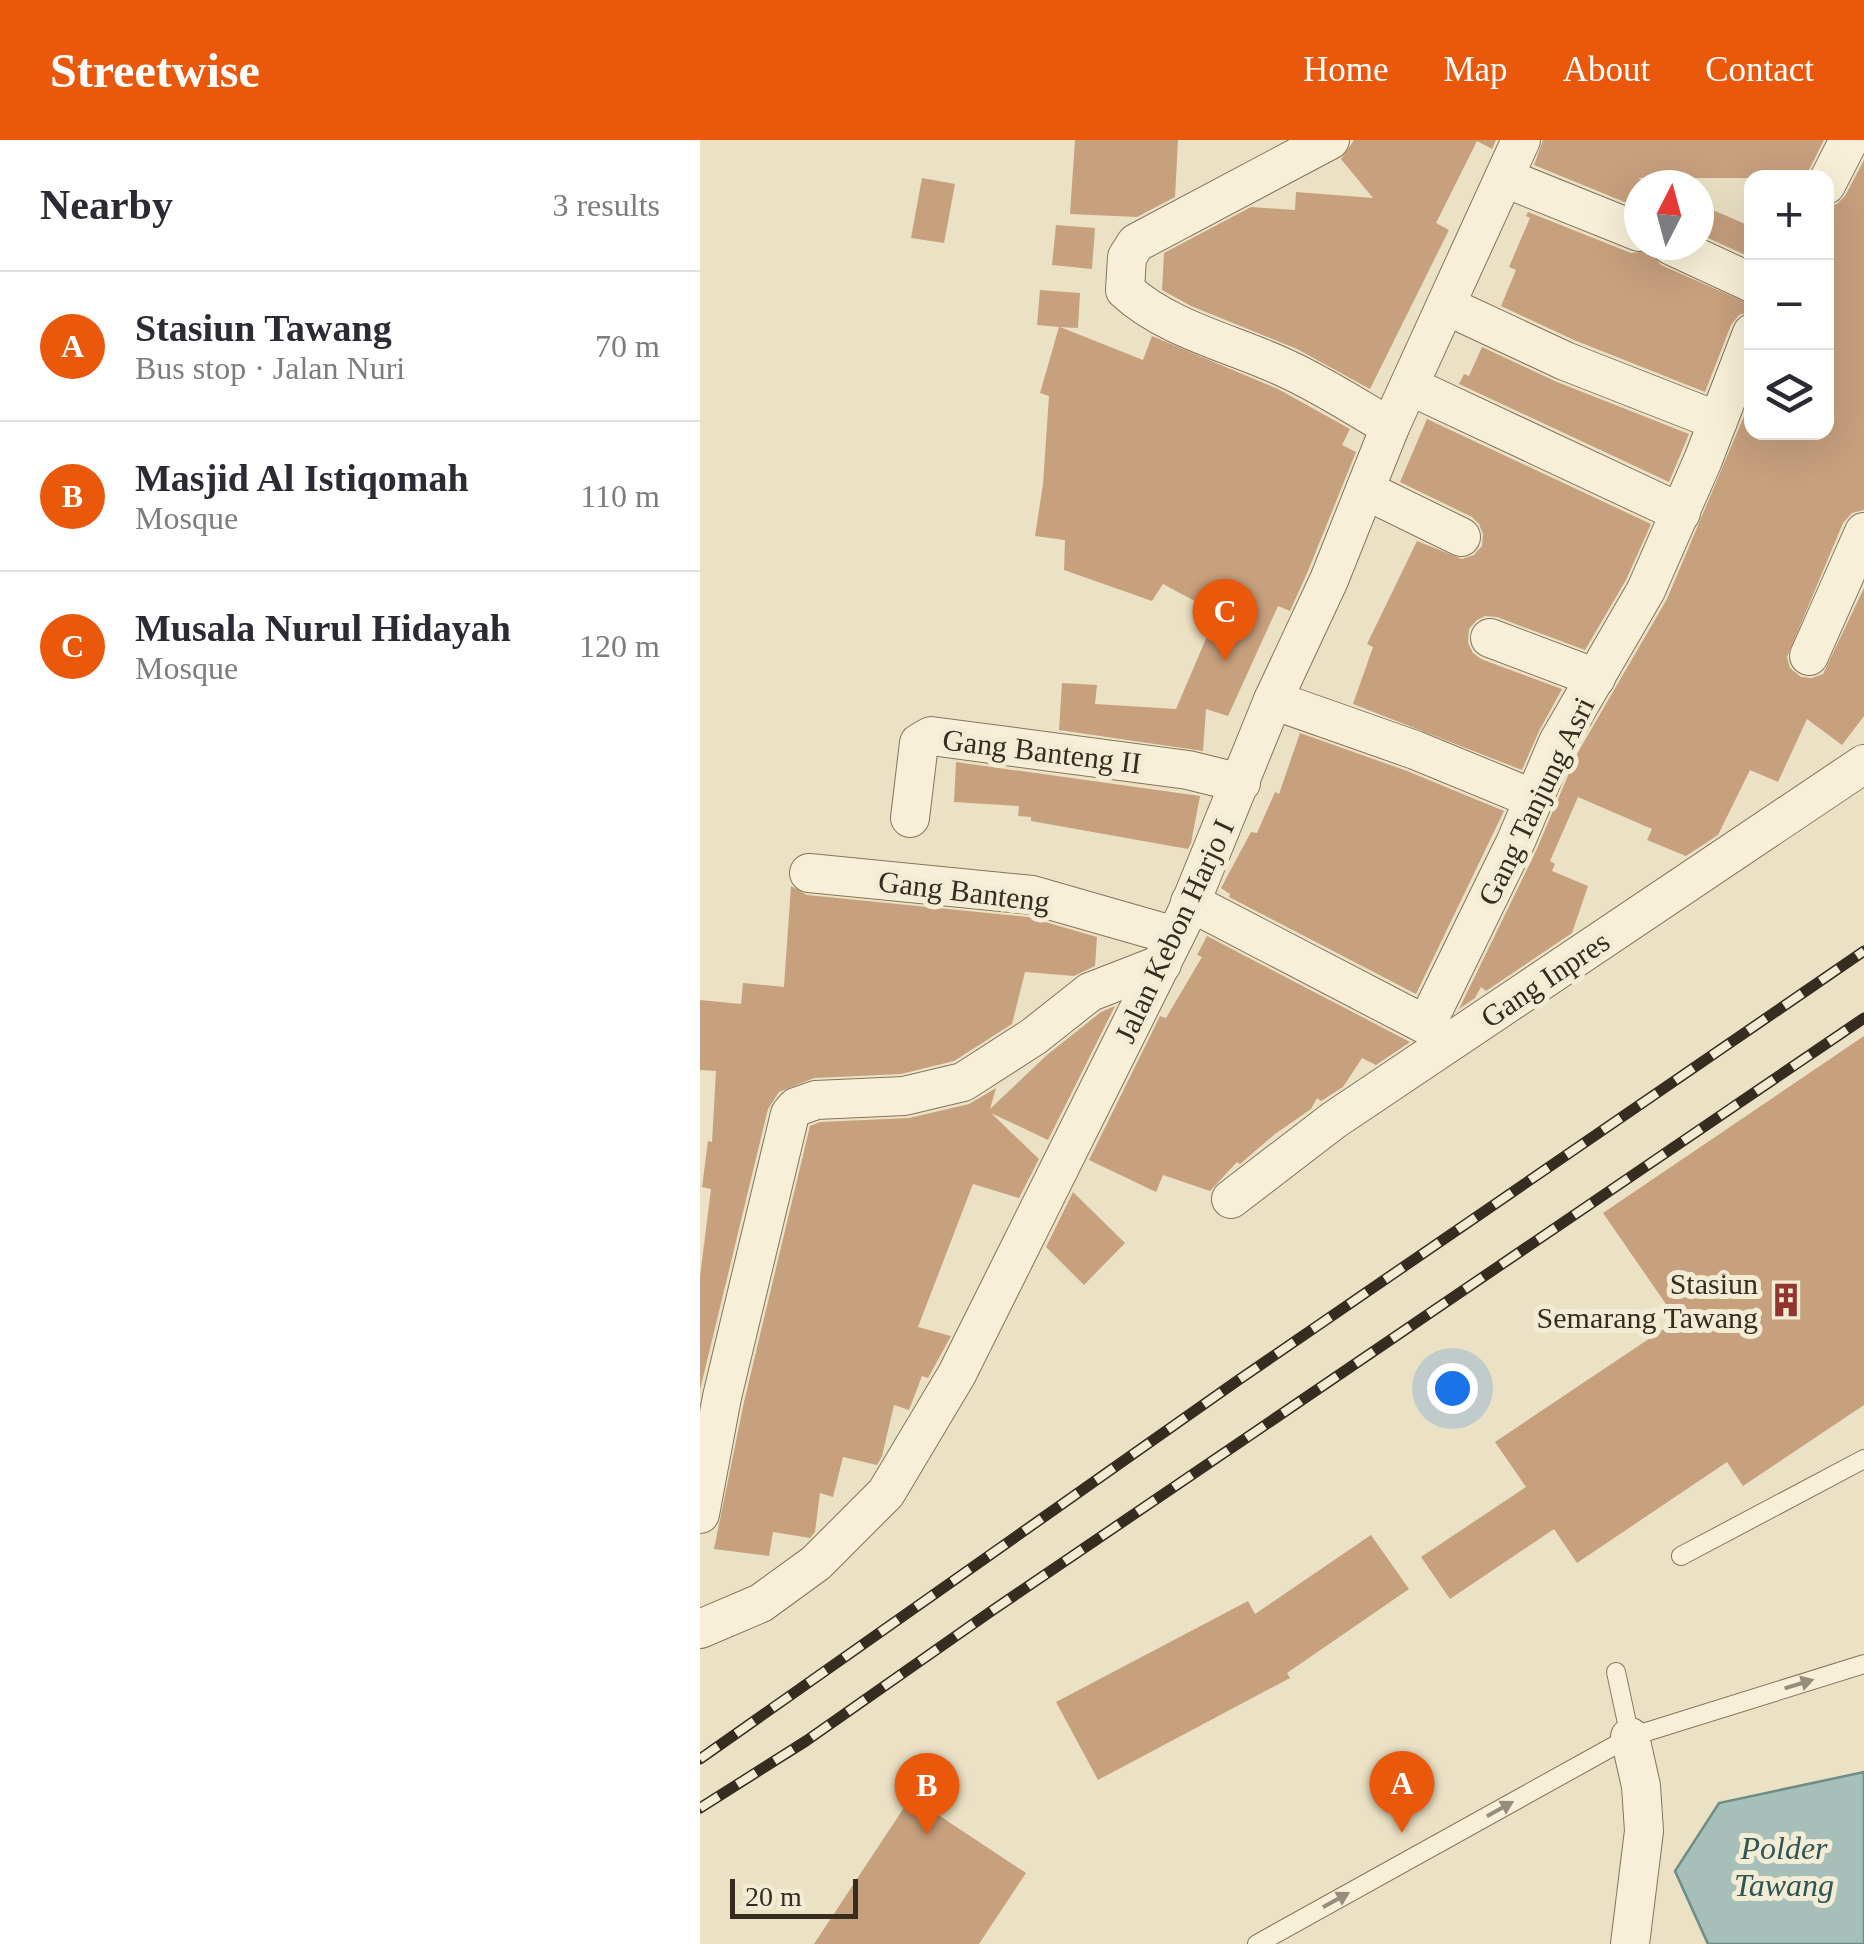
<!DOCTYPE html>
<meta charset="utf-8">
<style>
:root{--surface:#fff;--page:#f2f2f3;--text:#2b2b33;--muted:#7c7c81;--line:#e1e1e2;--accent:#ea580c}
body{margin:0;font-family:Georgia,serif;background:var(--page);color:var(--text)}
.controls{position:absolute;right:30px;top:30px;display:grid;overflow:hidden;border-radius:20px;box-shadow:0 10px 40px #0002}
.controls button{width:90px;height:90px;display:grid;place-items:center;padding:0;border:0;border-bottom:2px solid var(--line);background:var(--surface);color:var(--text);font:50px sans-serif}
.compass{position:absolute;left:924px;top:30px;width:90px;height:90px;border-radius:50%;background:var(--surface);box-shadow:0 10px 40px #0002;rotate:6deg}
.scale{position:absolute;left:30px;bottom:25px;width:128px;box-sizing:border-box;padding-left:10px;border:5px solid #362c1f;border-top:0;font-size:28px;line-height:35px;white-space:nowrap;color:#362c1f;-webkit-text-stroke:8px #f3ecd4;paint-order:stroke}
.you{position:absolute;left:752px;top:1248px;width:35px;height:35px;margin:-25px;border:8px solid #fff;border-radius:50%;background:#1a73e8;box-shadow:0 0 0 15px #1a73e833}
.badge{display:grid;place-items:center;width:65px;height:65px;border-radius:50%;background:var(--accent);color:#fff;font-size:32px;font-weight:700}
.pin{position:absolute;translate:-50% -82px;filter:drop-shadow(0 2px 5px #0008)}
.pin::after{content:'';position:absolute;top:52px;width:35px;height:30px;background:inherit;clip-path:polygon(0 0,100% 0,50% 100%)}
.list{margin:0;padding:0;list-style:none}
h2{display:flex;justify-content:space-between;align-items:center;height:130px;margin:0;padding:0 40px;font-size:42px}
h2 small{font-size:32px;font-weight:400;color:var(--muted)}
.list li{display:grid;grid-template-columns:65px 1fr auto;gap:30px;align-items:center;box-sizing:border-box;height:150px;padding:0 40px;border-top:2px solid var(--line)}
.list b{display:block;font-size:38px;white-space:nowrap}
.list p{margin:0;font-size:32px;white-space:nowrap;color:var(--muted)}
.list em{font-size:32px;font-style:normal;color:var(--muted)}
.icon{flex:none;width:55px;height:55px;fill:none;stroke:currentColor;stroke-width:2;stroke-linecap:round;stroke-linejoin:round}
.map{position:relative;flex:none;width:1164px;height:1804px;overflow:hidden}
header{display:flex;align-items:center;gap:60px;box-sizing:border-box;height:140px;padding:0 50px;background:var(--accent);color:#fff}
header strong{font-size:48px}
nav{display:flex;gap:55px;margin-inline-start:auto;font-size:35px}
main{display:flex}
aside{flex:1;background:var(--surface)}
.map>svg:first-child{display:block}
.water{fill:#a6bfb9;stroke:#6d8d87;stroke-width:2.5}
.building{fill:#c7a07d}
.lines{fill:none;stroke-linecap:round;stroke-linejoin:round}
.lane-casing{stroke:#85745c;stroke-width:20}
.street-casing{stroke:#85745c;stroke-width:40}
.lane{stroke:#f7efd7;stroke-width:18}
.street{stroke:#f7efd7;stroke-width:38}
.rail-casing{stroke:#362c1f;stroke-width:11}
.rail{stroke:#f3ecd4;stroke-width:8;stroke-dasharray:22;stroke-linecap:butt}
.oneway{fill:#968e7b}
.labels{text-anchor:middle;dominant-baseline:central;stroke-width:10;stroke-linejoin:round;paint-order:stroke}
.street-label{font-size:30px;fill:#362c1f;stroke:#f3ecd4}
.poi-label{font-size:30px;fill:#362c1f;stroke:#f3ecd4;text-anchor:end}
.water-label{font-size:32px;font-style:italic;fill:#2f5555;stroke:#f3ecd4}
</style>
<header>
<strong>Streetwise</strong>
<nav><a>Home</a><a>Map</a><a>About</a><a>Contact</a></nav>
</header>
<main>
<aside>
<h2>Nearby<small>3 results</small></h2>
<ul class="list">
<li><span class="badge">A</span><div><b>Stasiun Tawang</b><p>Bus stop · Jalan Nuri</p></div><em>70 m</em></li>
<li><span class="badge">B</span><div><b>Masjid Al Istiqomah</b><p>Mosque</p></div><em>110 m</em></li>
<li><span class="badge">C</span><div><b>Musala Nurul Hidayah</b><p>Mosque</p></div><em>120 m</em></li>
</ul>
</aside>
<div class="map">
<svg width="1164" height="1804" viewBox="0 0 1164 1804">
<rect width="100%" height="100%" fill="#ebe2c5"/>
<polygon class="water" points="1164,1632 1164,1804 1008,1804 975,1731 1019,1663"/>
<g class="building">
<polygon points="375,0 478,0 475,57 437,77 370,74"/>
<polygon points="654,0 796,0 792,9 777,1 736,83 749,90 670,249 597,209 491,166 462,150 464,113 551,67 595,70 596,52 673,58 641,19"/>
<polygon points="843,0 1124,0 1105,38 938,38 955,45 939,45 939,68 834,25"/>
<polygon points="1164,20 1164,370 1152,373 1143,383 1087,517 1090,528 1101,537 1112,538 1123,534 1164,448 1164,576 1142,605 1107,579 1078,642 1050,630 1018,695 986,716 947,700 952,689 878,657 850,721 855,724 852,731 888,746 872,793 786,851 781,847 775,858 759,869 836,711 878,612 967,459 1052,257 1052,292 1126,292 1126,67 1137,64 1145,56"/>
<polygon points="222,38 255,44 244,103 211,98"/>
<polygon points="999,64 1052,87 1052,118 999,94"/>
<polygon points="828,72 931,113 949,111 961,125 1052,165 1052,171 1039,175 1031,185 1005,252 874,200 801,166 816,130 809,127 830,78 826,76"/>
<polygon points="356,85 395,88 392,129 352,125"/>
<polygon points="340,150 380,153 378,188 360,187 443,220 452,196 578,249 650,289 642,305 656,312 608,431 590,471 578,466 528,576 506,569 503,611 359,590 362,543 397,545 395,564 476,569 517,473 463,444 452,461 364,430 365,400 335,396 343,344 349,256 340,253 359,187 337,185"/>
<polygon points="782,207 857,242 989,294 969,342 759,244 764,234 769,236"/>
<polygon points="727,279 951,384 926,440 885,510 797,477 785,476 777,480 769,489 768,503 773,513 781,519 862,549 839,591 822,630 653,564 673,507 667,504 717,401 762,419 774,415 782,406 783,394 779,384 772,377 700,342"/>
<polygon points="600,593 707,631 804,671 716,854 529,757 530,754 521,748 551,692 557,693 575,652 579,654"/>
<polygon points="256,622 500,656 491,703 488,709 331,681 331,677 318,676 319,666 254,662"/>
<polygon points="91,746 107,755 328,777 397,797 395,826 374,836 325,832 312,884 254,921 201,934 114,938 79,952 68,969 0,1250 0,1137 11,1049 2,1047 8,1001 12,1002 16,931 0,930 0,860 41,864 43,843 84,847"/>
<polygon points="507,796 710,902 676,925 662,918 643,947 621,961 617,958 611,969 575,994 540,1024 537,1022 510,1051 463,1035 456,1052 389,1020 460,876 466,878 502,817 497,815"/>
<polygon points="415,866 348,1000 291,973 339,1019 319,1058 273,1044 218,1187 251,1196 228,1238 222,1236 209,1270 194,1265 182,1316 177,1325 143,1317 133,1357 120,1353 115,1392 110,1398 73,1392 69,1416 14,1409 44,1262 110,986 120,982 209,978 269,964 296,948 290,969 347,915 401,872"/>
<polygon points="1164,896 1164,1265 1043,1346 1027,1322 877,1423 854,1389 750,1459 721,1417 826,1347 795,1302 977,1180 903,1073"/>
<polygon points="373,1052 425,1103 384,1145 346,1107"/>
<polygon points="671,1395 709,1449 587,1533 590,1538 398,1640 356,1562 548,1461 555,1474"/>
<polygon points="211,1657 326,1733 279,1804 114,1804"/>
</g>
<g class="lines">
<g class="lane-casing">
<g id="lane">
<polyline points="981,1416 1164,1319"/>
<polyline points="916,1532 930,1597"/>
<polyline points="557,1804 930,1597 1164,1524"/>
</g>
</g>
<g class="street-casing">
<g id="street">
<path d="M630,0L436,103L427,117L425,150C468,190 535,204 587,229C622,245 656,267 690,287"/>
<polyline points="805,38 939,92"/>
<polyline points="1126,45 1149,0"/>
<polyline points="970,105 1052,143"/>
<polyline points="747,166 865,221 1018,281"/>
<polyline points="710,246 981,373"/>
<polyline points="665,350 761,397"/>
<polyline points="790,498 896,538"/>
<polyline points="1109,516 1164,392"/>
<polyline points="573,560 715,610 834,659"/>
<polyline points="210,678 219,603 231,596 488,630 541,643"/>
<polyline points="109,733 332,755 475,796"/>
<polyline points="490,762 726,885 816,701 858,602 946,450 1003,320 1052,193"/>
<polyline points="531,1059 634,980 1164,624"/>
<polyline points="0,1374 22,1257 90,974 96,967 116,960 204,956 263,942 333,897 390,852 462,824"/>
<polyline points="0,1489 61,1463 116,1423 186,1353 257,1234 486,774 573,560 629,440 690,287 821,0"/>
<polyline points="930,1804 944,1691 941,1646 930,1597"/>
</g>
</g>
<use href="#lane" class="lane"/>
<use href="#street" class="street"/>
<g class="rail-casing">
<g id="rail">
<polyline points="0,1619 537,1241 1164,811"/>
<polyline points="0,1668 106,1601 293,1470 1164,878"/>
</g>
</g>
<use href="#rail" class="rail"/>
</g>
<defs><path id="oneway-solid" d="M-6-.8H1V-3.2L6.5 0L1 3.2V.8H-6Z" transform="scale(2.5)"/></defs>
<g class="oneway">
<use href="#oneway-solid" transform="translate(1099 1544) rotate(-17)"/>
<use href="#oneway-solid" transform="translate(800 1669) rotate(-29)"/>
<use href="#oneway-solid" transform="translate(636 1760) rotate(-29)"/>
</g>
<defs>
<g id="building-bare" transform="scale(2.7)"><path d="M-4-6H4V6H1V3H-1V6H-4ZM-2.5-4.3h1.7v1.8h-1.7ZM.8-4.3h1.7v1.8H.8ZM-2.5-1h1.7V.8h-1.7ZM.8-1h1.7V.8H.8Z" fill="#91352f" stroke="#f3ecd4" stroke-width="2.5" paint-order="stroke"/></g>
</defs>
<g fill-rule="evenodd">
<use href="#building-bare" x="1086" y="1160"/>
</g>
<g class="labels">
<g class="street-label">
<text transform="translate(342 611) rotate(7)">Gang Banteng II</text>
<text transform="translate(836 661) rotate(-64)">Gang Tanjung Asri</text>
<text transform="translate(264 751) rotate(7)">Gang Banteng</text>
<text transform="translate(474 791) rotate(-65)">Jalan Kebon Harjo I</text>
<text transform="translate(845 839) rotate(-34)">Gang Inpres</text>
</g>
<g class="poi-label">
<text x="1058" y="1143">Stasiun<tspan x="1058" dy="34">Semarang Tawang</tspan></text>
</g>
<g class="water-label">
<text x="1084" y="1708">Polder<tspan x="1084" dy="37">Tawang</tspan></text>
</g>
</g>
</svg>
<div class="controls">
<button>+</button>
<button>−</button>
<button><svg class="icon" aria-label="layers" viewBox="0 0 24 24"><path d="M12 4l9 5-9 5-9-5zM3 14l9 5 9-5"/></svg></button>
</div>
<svg class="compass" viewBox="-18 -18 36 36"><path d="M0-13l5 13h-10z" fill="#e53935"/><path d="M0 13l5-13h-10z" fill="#7c7c81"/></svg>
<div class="scale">20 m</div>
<div class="you"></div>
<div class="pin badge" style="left:702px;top:1693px">A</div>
<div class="pin badge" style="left:227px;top:1695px">B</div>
<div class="pin badge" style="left:525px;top:521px">C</div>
</div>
</main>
